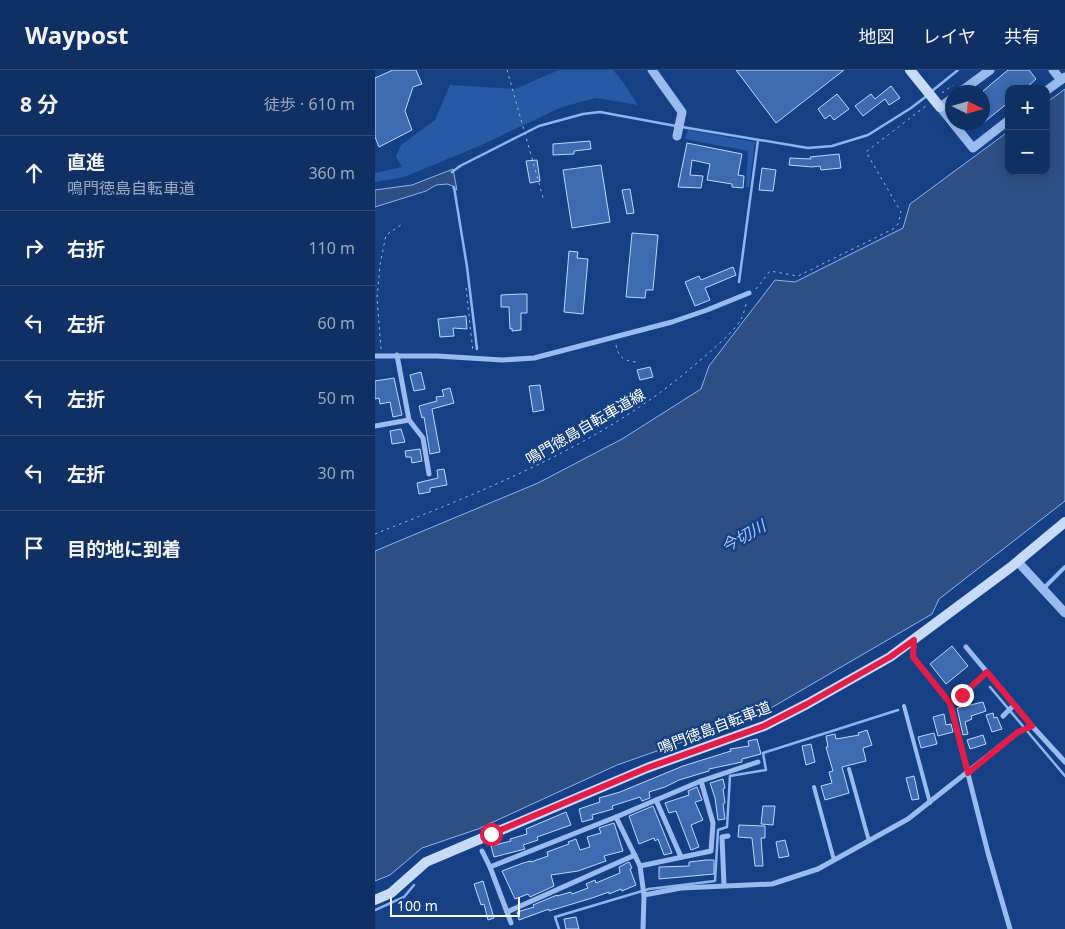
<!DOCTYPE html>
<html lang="ja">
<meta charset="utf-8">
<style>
:root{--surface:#103064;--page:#19386a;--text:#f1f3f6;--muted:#9ca9bf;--line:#304b78}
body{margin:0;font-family:"Noto Sans","Noto Sans JP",sans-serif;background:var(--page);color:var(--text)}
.controls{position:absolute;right:15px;top:15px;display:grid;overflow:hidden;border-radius:10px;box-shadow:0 2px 12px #0003}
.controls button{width:45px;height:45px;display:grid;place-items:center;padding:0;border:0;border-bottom:1px solid var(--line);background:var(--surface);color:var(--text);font:25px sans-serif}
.compass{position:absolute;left:570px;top:15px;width:45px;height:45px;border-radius:50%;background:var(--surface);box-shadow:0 2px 12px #0003;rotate:95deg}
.scale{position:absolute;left:15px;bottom:12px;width:130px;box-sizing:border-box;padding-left:5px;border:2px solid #fff;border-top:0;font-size:14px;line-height:18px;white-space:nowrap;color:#fff;-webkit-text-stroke:4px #154086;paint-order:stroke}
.stop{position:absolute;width:15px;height:15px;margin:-11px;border:4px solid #e11d48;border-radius:50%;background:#fff}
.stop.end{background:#e11d48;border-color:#fff;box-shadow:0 1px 5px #0008}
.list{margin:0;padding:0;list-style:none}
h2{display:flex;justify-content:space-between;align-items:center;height:65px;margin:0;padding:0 20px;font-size:21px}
h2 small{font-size:16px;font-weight:400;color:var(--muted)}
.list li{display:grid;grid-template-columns:32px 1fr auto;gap:15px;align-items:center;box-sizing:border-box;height:75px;padding:0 20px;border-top:1px solid var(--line)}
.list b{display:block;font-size:19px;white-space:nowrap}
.list p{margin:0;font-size:16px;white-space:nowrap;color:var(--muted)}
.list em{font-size:16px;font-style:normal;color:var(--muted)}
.icon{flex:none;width:28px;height:28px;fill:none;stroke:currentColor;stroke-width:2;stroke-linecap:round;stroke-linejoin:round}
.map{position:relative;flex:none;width:690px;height:859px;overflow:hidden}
header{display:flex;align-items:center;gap:30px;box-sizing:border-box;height:70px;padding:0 25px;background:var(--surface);border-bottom:1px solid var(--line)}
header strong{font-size:24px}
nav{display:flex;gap:28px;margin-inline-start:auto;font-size:18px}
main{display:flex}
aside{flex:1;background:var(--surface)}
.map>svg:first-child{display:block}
.green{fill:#2759a5}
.water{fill:#2e4f83;stroke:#8cb5f1}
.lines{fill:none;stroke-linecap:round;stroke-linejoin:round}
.stream{stroke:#8cb5f1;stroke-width:2.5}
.building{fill:#3d6ab0;stroke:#bfd7fb}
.path{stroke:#9abbee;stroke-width:1;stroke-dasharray:2.5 4;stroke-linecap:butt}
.service{stroke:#9abbee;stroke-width:4}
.minor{stroke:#9abbee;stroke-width:5}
.tertiary{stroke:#9abbee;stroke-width:9}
.secondary{stroke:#c7dafa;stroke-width:10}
.route{stroke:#e11d48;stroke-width:6}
.labels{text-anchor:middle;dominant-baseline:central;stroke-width:5;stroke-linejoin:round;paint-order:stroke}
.street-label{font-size:15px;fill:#fff;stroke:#154086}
.water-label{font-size:16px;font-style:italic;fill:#a5c6f6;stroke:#154086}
</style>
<header>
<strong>Waypost</strong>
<nav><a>地図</a><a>レイヤ</a><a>共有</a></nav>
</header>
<main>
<aside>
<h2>8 分<small>徒歩 · 610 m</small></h2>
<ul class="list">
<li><svg class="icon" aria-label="ahead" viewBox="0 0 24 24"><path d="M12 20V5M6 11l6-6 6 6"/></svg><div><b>直進</b><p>鳴門徳島自転車道</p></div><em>360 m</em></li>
<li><svg class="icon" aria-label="right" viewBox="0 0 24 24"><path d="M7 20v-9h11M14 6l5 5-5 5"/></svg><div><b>右折</b></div><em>110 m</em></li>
<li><svg class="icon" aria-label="left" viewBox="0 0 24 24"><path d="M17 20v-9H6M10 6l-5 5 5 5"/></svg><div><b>左折</b></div><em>60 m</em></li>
<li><svg class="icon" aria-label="left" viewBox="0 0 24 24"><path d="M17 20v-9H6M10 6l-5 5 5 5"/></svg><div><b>左折</b></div><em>50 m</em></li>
<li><svg class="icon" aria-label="left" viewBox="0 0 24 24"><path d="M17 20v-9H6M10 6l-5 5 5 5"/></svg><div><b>左折</b></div><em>30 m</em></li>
<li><svg class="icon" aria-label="arrive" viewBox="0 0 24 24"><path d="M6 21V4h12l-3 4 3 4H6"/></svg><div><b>目的地に到着</b></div></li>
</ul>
</aside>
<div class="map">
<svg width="690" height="859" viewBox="0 0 690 859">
<rect width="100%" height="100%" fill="#154086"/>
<g class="green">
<polygon points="184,0 238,0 248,12 263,35 221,28 187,37 104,76 29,107 0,112 0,103 27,97 21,87 26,75 60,50 75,15 140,19"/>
<polygon points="313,60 380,72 374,117 371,117 373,81 310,69"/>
</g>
<g class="water">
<polygon points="690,19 690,431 564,529 557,544 384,645 242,695 103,759 47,778 15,805 0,811 0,481 163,413 247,369 326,319 334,296 400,210 420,212 528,158 535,134 634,61 634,101 671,101 671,33"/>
<polygon points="78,99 82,120 78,119 78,116 72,114 61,115 51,121 0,137 0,120 37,115"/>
</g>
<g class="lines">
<g class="stream">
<polyline points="557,21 583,0"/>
<polyline points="307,57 433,78 457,76 493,65 536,38 553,25"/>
<polyline points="77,102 85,96 164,56 208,44 225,42 301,56"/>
<polyline points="79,117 92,197 102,279"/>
<polyline points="364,212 383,70"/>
<polyline points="615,617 690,706"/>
<polyline points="0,840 29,827 39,815"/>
<polyline points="184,859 180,847 274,819 340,811 343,760 352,757 355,706 391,700 388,683 523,640"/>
</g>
</g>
<g class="building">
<polygon points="18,0 41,0 47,14 38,17 30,41 37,60 4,77 0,67 0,8"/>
<polygon points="361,0 469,0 401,53"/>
<polygon points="633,0 654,0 661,9 650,19 634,19 634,32 608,53 608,21"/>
<polygon points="516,16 525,28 514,35 510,29 488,46 480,36 496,24 500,29"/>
<polygon points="462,24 474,39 459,50 455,45 450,49 443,39"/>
<polygon points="215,71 216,79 199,81 199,84 178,85 178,74"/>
<polygon points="312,73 367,84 363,105 369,106 368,118 357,117 357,114 332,110 335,94 317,90 315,105 328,106 326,118 303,117"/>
<polygon points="464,84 466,98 446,100 445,96 437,97 414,95 415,88 436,89 435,87"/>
<polygon points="162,90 165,111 155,113 151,91"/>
<polygon points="226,95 235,152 197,158 188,100"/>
<polygon points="387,98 401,100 398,121 384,120"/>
<polygon points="255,119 259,143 252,144 247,120"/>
<polygon points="257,163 283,165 278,220 271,220 270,228 251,227"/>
<polygon points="194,181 203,182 202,188 213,189 208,244 189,242"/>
<polygon points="358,197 361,205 330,218 335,230 320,236 310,212 324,206 326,210"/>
<polygon points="146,224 152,224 152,243 146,243 146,260 137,261 137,258 135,259 134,237 126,237 126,225"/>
<polygon points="91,246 92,259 78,258 79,266 65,267 63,249"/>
<polygon points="275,297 278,307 265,310 262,300"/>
<polygon points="46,302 50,319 39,321 35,305"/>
<polygon points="19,308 27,345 18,347 15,332 5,334 4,328 0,329 0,311"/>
<polygon points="165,315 169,340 158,342 154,316"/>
<polygon points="75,318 79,333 57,339 65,382 55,384 49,347 47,348 44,336 62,331 61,327 69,326 67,320"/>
<polygon points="26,359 30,372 17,374 15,361"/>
<polygon points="45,379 47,391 37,393 36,387 31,387 30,381"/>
<polygon points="69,399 72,415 55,418 55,422 44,424 42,413 63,408 62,400"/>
<polygon points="577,576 593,596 571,614 555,594"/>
<polygon points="608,632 611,641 596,646 597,649 590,652 593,664 588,665 582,638"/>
<polygon points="618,643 619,648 622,647 627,659 617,662 611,645"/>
<polygon points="569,644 571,655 576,654 578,662 563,666 558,647"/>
<polygon points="492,660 497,675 488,678 491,691 467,697 474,723 450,730 446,716 457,713 454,702 458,701 451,677 453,677 451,666 460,664 461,669 484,665 483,663"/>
<polygon points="559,663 562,674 546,678 543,667"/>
<polygon points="608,665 611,674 595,679 592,670"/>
<polygon points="382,669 386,684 367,689 367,692 334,699 334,701 304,710 290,717 274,722 275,728 267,731 265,727 237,736 238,739 217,745 218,749 207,752 204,739 225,732 224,728 245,722 308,696 356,681 355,679 374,676 373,671"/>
<polygon points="436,674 440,692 431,695 427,676"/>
<polygon points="539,706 544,729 537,730 531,708"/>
<polygon points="348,709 350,718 348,719 350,733 348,734 350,749 343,750 340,728 335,713"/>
<polygon points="322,717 327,730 320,732 328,750 316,755 324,777 316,780 301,741 294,743 290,733 314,725 313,721"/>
<polygon points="278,736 297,783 289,785 283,769 280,771 279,768 264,774 254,746"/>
<polygon points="388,736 400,736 398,755 386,754"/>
<polygon points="191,742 196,755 162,767 163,770 148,775 150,779 119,787 116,776 136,771 135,769 152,764 151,759"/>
<polygon points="239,753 248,781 229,786 231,791 203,801 176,805 179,816 155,827 153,824 140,829 127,801 148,793 156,791 156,792 173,786 172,782 194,774 193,772 201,769 205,780 215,777 212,767 226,763 224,758"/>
<polygon points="364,755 390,756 390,768 386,768 388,796 380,796 377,768 363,767"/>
<polygon points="410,770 414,786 404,788 401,772"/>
<polygon points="331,790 339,790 339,804 284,809 284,797 314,796 314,792"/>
<polygon points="254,792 257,798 255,799 261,815 247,821 246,819 234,824 234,822 217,828 174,841 174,839 144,850 142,842 159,837 158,835 182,825 182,826 196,822 197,824 213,818 211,814 220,810 221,813 245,803 244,797"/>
<polygon points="108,811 119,848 113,850 109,834 106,835 99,814"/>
<polygon points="201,847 204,859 191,859 189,849"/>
</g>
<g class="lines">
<g class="path">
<polyline points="132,0 169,131"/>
<polyline points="567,23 578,15"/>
<polyline points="91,218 98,282"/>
<polyline points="381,219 395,201 423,206 518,159 523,154 526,142 491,82 552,35"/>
<path d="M241,275C243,287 249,291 261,292L263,295"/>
<polyline points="6,279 2,228 5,195 11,165 29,153"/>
<path d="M0,464C113,419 231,373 323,292C333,284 362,259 366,249C369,244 370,237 372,231"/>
</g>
<g class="service">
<polyline points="668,519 690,497"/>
<polyline points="529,636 555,733"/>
<polyline points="474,699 494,771"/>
<polyline points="439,717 459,790"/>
</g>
<g class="minor">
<polyline points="22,285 34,350 48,368 54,404"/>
<polyline points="0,286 62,286 127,290 159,288 297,252 332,240 374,223"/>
<polyline points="0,356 34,350"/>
<polyline points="539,570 538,587 575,633 613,783 635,859"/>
<polyline points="591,577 657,656 690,692"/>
<polyline points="587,625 612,602"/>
<polyline points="628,646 639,635"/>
<polyline points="281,730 306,787"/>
<polyline points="241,747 326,711 383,692"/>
<polyline points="107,781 115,797"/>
<polyline points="260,785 132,842 115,797 241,747 265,796 269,825 268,859"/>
<polyline points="265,796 336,781 338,753 326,711"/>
<polyline points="349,815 347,767 353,766"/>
<polyline points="269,825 306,818 397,814 443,799 533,749 643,662 657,656"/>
<polyline points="132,842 136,853"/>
</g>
<g class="tertiary">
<polyline points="277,0 307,42 302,66"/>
<polyline points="678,0 686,10"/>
<polyline points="671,21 690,7"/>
<polyline points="585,22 615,0"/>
<polyline points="578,28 565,37 598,78 634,50"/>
<polyline points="643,492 690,543"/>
</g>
<g class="secondary">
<polyline points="535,0 565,37"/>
<polyline points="0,830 16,823 51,792 272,698 389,656 432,634 515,587 636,497 690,452"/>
</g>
</g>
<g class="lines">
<polyline class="route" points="116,764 272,698 389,656 432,634 515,587 539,570 538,587 575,633 593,703 643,662 657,656 612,602 587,625"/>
</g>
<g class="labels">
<g class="street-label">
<text transform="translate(210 356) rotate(-30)">鳴門徳島自転車道線</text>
<text transform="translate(339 657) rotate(-21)">鳴門徳島自転車道</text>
</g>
<g class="water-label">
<text transform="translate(368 466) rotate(-29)">今切川</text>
</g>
</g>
</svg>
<div class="controls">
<button>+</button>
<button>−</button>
</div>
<svg class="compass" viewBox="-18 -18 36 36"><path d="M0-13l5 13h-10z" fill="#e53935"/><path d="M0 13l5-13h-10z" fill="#9ca9bf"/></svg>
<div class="scale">100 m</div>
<div class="stop" style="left:116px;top:764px"></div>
<div class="stop end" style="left:587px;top:625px"></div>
</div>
</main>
